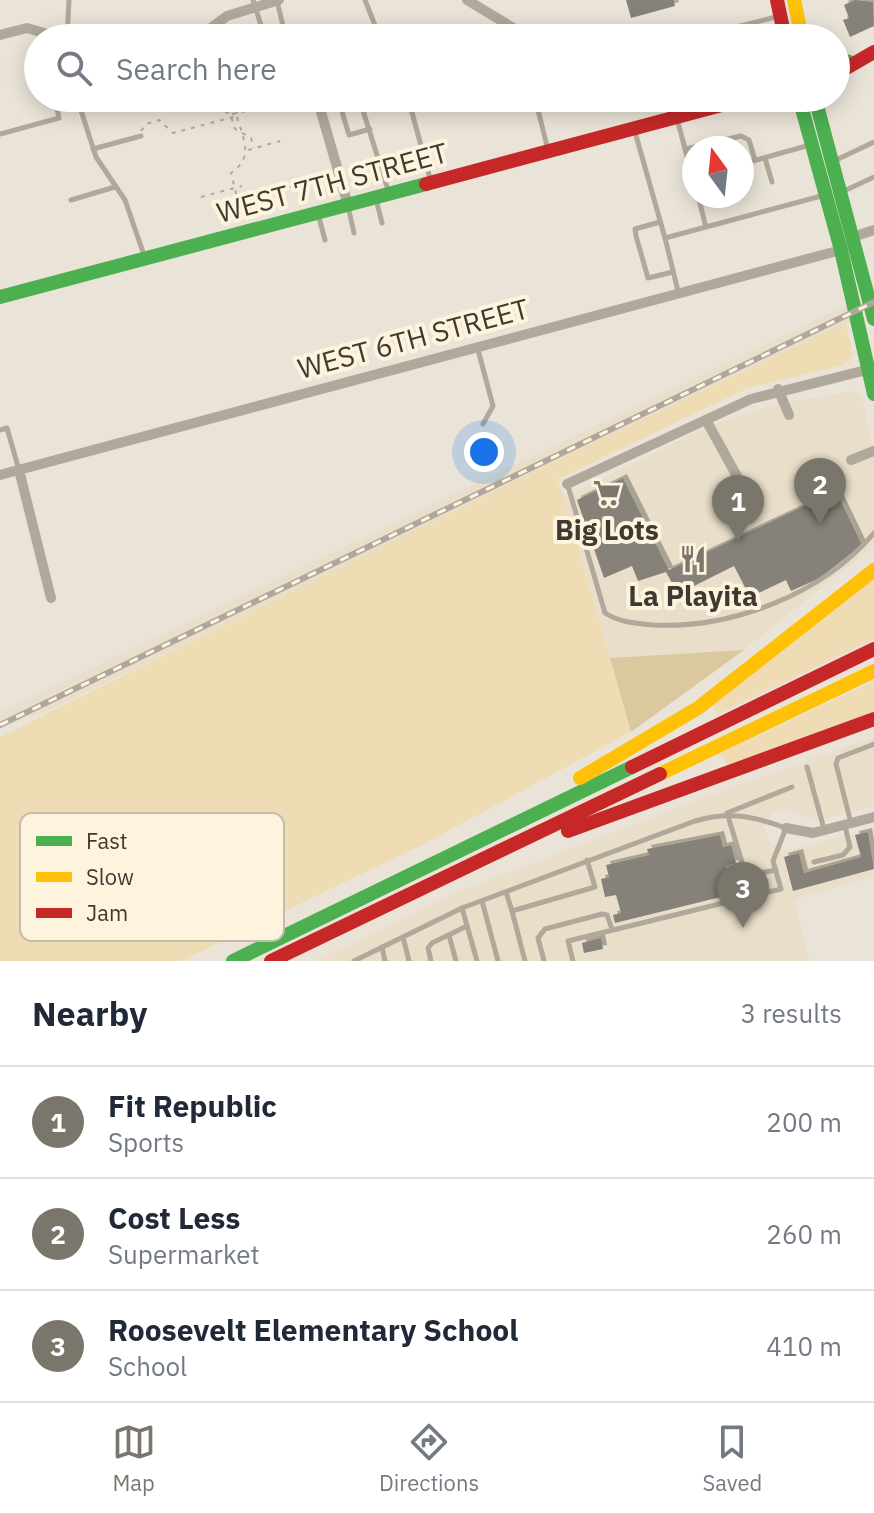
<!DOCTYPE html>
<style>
:root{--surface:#fff;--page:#f6f6f7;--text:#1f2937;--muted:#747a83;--line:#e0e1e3;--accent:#7a766c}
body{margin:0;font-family:"IBM Plex Sans",sans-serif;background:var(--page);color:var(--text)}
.compass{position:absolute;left:682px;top:136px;width:72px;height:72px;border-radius:50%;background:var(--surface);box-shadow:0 4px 20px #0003;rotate:345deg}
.you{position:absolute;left:484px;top:452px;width:28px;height:28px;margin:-20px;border:6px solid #fff;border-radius:50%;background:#1a73e8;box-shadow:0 0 0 12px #1a73e833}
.badge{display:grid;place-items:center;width:52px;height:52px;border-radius:50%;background:var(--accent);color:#fff;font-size:26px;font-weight:700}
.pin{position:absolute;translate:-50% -66px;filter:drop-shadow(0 2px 4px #0008)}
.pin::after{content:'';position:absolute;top:42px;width:28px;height:24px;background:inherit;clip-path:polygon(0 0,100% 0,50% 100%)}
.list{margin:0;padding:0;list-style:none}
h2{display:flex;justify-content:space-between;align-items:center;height:104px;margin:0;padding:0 32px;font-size:34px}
h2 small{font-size:26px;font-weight:400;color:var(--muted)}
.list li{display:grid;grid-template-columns:52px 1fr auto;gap:24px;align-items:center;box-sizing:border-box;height:112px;padding:0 32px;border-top:2px solid var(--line)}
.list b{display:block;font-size:30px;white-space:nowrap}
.list p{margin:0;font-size:26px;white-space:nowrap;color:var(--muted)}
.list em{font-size:26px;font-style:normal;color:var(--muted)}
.icon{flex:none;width:44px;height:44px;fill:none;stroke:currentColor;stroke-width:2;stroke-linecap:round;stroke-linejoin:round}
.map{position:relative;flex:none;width:874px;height:961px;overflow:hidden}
.search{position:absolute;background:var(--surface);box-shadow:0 4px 20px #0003;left:24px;right:24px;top:24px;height:88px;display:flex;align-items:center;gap:20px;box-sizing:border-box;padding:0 28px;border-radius:44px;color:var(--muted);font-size:30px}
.sheet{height:440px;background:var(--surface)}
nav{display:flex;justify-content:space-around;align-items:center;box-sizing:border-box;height:112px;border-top:2px solid var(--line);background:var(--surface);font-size:22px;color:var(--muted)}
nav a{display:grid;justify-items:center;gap:4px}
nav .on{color:var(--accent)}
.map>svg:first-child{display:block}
.built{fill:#e8dec9}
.green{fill:#efdcb4}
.forest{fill:#dbc89f}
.building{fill:#868279;filter:url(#shadow)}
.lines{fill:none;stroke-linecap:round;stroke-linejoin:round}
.path{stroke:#b0aa9e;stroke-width:2;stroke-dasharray:4 6;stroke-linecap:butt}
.lane{stroke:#b0a99b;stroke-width:5}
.street{stroke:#b0a99b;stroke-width:10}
.fast{stroke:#4caf50;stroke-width:14}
.slow{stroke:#ffc107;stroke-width:14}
.jam{stroke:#c62828;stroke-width:14}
.rail-casing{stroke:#aea89c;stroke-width:6}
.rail{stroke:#fef4de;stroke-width:3;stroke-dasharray:9;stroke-linecap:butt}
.labels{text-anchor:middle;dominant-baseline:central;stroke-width:8;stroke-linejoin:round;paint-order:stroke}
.street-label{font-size:28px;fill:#3e3a32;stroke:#fef4de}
.poi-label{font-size:28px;font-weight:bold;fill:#3e3a32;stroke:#fef4de}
.key{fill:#fef4de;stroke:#c4bcaa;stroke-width:2}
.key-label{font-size:22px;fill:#3e3a32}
</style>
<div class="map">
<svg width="874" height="961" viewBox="0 0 874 961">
<defs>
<filter id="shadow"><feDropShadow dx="4" dy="-4" stdDeviation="0" flood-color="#0004"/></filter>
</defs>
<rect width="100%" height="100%" fill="#eae4d8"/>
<g class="built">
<polygon points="874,292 874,310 50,710 0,727 0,712"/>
<polygon points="854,391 861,395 874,450 874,546 744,650 610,658 563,498 704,428 774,404"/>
<polygon points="874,737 874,806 817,821 786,808 775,811 764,826 770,844 788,851 874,828 874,877 794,899 810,961 315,961 455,893 705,797"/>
</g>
<g class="green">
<polygon points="846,323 853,354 844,365 748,388 558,479 631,732 424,844 181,961 0,961 0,737 548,465"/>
<polygon points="874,576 874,639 717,715 711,703"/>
<polygon points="874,681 874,714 727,766 721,753"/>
</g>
<polygon class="forest" points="744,650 631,732 610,658"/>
<g class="building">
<polygon points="626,0 674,0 675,6 631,18"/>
<polygon points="855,0 873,2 874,26 850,37 843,20 849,18 844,5"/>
<polygon points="623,478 669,570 836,491 862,545 820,578 791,591 786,580 750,597 734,566 678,594 666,572 638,581 632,566 604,578 577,500"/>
<polygon points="868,832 874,869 793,891 784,857 799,853 804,873 861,857 855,835"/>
<polygon points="720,835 723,847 731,845 736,863 726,866 733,894 615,923 613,915 621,913 616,895 605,897 601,879 609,877 606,865 649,855 647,849"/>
<polygon points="601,938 603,949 584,953 582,943"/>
</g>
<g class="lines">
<g class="path">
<polyline points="225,112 230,113 235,129 251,138 254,148"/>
<polyline points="232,114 246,111"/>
<path d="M237,117C244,141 254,157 231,173L240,209"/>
<polyline points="141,131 146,124 159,120 173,133 237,116 238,98"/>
<polyline points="248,150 280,141"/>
<polyline points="201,197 242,186"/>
<polyline points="239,201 293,186"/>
</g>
<g class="lane">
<polyline points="253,0 265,38"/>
<polyline points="365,0 380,38"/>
<polyline points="277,1 286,38"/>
<polyline points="679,31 681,38"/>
<polyline points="67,38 69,0"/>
<polyline points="430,38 453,32 454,38"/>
<polyline points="495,38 503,24"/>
<polyline points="711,38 716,32 780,16"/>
<polyline points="77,98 96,157 125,200 145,258"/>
<polyline points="338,98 349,135 370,129"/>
<polyline points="359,98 389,193"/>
<polyline points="408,98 431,182"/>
<polyline points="535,98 548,150"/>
<polyline points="677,119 694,182"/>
<polyline points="635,132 665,238"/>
<polyline points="0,134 59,118 55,98"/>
<polyline points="93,149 141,136"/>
<polyline points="686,149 741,136 749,140 755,160"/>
<polyline points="765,158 772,182"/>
<polyline points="834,161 874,142"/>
<polyline points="742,164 810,145"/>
<polyline points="842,192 874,177"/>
<polyline points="698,196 706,227 825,195"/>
<polyline points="376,199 382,223"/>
<polyline points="71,200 115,187"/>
<polyline points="348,206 354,233"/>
<polyline points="318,214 325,240"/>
<polyline points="660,222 635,229 636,236 648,278 673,272"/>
<polyline points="678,291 665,238 706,227"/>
<polyline points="477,346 493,406 483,424"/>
<polyline points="0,430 7,428 19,470"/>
<path d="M568,486L605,613C621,623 635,623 653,625C732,629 823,594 874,533"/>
<polyline points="807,767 824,829"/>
<polyline points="851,823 836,764 838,758 874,744"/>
<polyline points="814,862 843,855 850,847 845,826"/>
<polyline points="776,870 749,875 745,872 727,813 792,787"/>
<polyline points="506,892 512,911"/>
<polyline points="482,901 498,961"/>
<polyline points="462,908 477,961"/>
<polyline points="449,935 456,961"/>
<polyline points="403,937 409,961"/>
<polyline points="382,947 385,961"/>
<path d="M354,961L462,908L695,821C729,811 753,816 786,828L773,861L781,889L568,941L573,961"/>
<polyline points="431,961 428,948 432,943 467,926"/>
<polyline points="525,961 512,911 595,887 587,860"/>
<polyline points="544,961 538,938 545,929 602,914 607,915 612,929"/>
</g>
<g class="street">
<polyline points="467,0 530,38"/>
<polyline points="0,35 27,28 61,38"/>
<polyline points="197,38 227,16 279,0"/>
<polyline points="317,98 348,205"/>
<polyline points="671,98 676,114"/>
<polyline points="853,237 874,230"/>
<polyline points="778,389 789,415"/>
<polyline points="706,420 755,509"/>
<polyline points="851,460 874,451"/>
<polyline points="19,470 51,598"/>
<polyline points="0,475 841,250"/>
<polyline points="567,484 751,399 874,368"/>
<polyline points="786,828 813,833 874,817"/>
</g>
<g class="fast">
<polyline points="836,58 852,63"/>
<polyline points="799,98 841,250 874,394"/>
<polyline points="815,98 874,319"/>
<polyline points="0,297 426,184"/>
<polyline points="233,961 632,767"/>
</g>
<g class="slow">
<polyline points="794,0 802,38"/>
<polyline points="660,774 874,671"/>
<polyline points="580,778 698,708 874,570"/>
</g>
<g class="jam">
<polyline points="777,0 785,38"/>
<polyline points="836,74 874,52"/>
<polyline points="676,114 699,98"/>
<polyline points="426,184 748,98"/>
<polyline points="632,767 874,649"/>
<polyline points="568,831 874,719"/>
<polyline points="271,961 660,774"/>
</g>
<g class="rail-casing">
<polyline id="rail" points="0,725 874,302"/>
</g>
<use href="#rail" class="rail"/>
</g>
<defs>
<g id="supermarket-bare" transform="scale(2.16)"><path d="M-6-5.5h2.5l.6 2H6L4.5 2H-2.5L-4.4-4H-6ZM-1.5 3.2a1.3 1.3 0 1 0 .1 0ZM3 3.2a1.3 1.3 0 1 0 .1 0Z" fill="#7a766c" stroke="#fef4de" stroke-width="2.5" paint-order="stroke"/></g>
<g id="restaurant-bare" transform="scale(2.16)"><path d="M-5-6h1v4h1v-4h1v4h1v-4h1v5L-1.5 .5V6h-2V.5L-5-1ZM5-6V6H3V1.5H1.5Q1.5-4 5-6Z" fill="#7a766c" stroke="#fef4de" stroke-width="2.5" paint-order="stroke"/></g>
</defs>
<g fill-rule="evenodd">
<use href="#supermarket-bare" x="607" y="493"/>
<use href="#restaurant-bare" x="693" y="559"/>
</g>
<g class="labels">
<g class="street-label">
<text transform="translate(332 182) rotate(-15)">WEST 7TH STREET</text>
<text transform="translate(413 338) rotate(-15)">WEST 6TH STREET</text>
</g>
<g class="poi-label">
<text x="607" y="529">Big Lots</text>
<text x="693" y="595">La Playita</text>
</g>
</g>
<rect x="20" y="813" width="264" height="128" rx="12" class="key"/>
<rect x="36" y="836" width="36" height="10" fill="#4caf50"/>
<rect x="36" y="872" width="36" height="10" fill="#ffc107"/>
<rect x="36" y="908" width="36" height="10" fill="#c62828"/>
<g class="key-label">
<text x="86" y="849">Fast</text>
<text x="86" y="885">Slow</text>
<text x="86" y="921">Jam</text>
</g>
</svg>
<svg class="compass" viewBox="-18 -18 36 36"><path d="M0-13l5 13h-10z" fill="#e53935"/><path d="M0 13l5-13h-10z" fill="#747a83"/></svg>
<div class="you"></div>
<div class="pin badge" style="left:738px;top:541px">1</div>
<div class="pin badge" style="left:820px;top:524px">2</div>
<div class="pin badge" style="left:743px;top:928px">3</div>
<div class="search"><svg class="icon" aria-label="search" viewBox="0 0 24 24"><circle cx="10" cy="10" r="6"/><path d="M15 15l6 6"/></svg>Search here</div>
</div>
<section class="sheet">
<h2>Nearby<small>3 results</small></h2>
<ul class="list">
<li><span class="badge">1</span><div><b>Fit Republic</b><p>Sports</p></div><em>200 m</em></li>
<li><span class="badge">2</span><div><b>Cost Less</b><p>Supermarket</p></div><em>260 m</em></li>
<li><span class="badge">3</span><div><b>Roosevelt Elementary School</b><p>School</p></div><em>410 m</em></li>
</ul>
</section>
<nav>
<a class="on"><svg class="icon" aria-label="map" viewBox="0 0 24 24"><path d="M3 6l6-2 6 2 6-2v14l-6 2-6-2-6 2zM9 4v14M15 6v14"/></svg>Map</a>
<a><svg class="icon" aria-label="directions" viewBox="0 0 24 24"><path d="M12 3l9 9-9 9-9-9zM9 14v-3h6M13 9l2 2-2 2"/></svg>Directions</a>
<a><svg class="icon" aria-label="saved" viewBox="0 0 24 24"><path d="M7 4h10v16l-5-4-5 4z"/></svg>Saved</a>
</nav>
